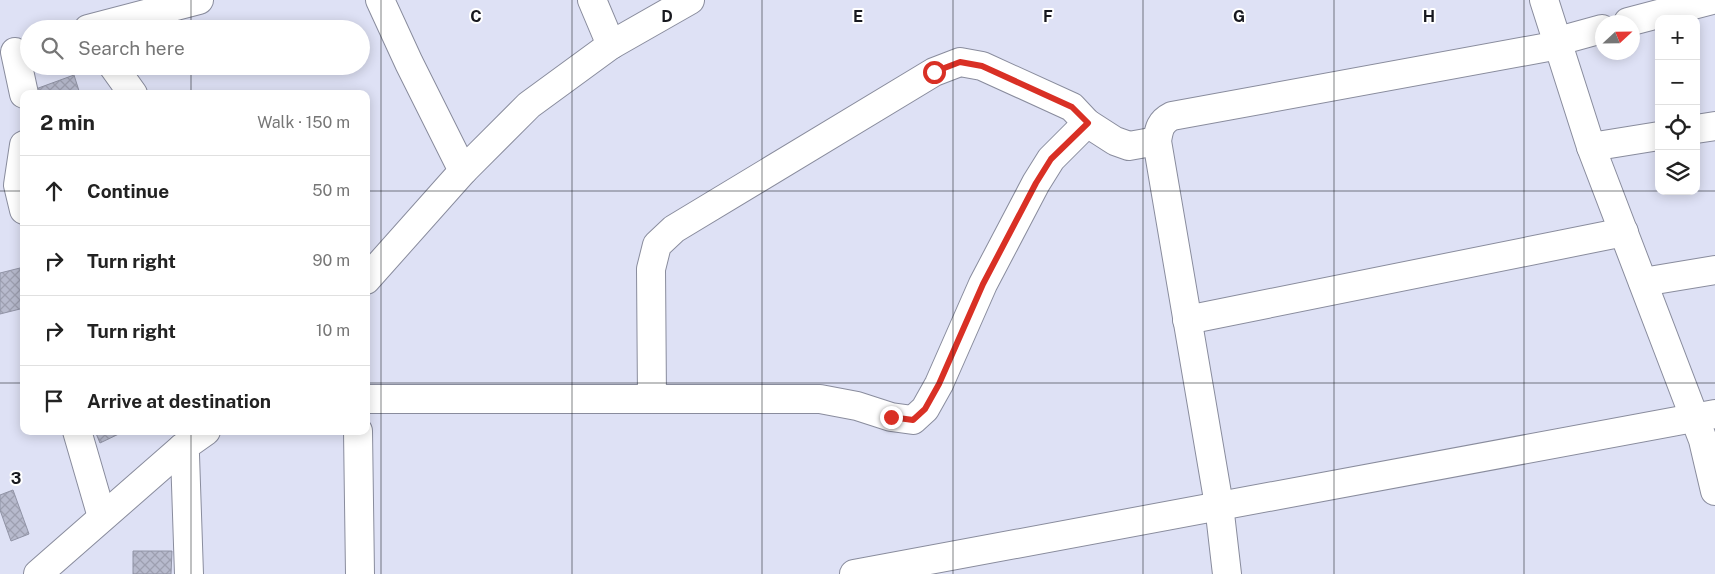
<!DOCTYPE html>
<meta charset="utf-8">
<style>
:root{--surface:#fff;--page:#f2f2f2;--text:#222;--muted:#767676;--line:#e0e0e0}
body{margin:0;font-family:"Public Sans",sans-serif;background:var(--page);color:var(--text)}
.controls{position:absolute;right:15px;top:15px;display:grid;overflow:hidden;border-radius:10px;box-shadow:0 2px 12px #0003}
.controls button{width:45px;height:45px;display:grid;place-items:center;padding:0;border:0;border-bottom:1px solid var(--line);background:var(--surface);color:var(--text);font:25px sans-serif}
.compass{position:absolute;left:1595px;top:15px;width:45px;height:45px;border-radius:50%;background:var(--surface);box-shadow:0 2px 12px #0003;rotate:68deg}
.stop{position:absolute;width:15px;height:15px;margin:-11px;border:4px solid #d93025;border-radius:50%;background:#fff}
.stop.end{background:#d93025;border-color:#fff;box-shadow:0 1px 5px #0008}
.list{margin:0;padding:0;list-style:none}
h2{display:flex;justify-content:space-between;align-items:center;height:65px;margin:0;padding:0 20px;font-size:21px}
h2 small{font-size:16px;font-weight:400;color:var(--muted)}
.list li{display:grid;grid-template-columns:32px 1fr auto;gap:15px;align-items:center;box-sizing:border-box;height:70px;padding:0 20px;border-top:1px solid var(--line)}
.list b{display:block;font-size:19px;white-space:nowrap}
.list em{font-size:16px;font-style:normal;color:var(--muted)}
.icon{flex:none;width:28px;height:28px;fill:none;stroke:currentColor;stroke-width:2;stroke-linecap:round;stroke-linejoin:round}
.map{position:relative;flex:none;width:1715px;height:574px;overflow:hidden}
.search{position:absolute;background:var(--surface);box-shadow:0 2px 12px #0003;left:20px;top:20px;width:350px;height:55px;display:flex;align-items:center;gap:12px;box-sizing:border-box;padding:0 18px;border-radius:28px;color:var(--muted);font-size:19px}
.panel{position:absolute;background:var(--surface);box-shadow:0 2px 12px #0003;left:20px;top:90px;width:350px;height:345px;border-radius:10px}
.map>svg:first-child{display:block}
.building{fill:url(#building-cross-hatch);stroke:#9093a5}
.lines{fill:none;stroke-linecap:round;stroke-linejoin:round}
.street-casing{stroke:#898c9d;stroke-width:30}
.street{stroke:#fff;stroke-width:28}
.route{stroke:#d93025;stroke-width:6}
.grid{fill:none;stroke:#18191f;stroke-width:1;stroke-opacity:0.55}
.grid-label{font-size:16px;text-anchor:middle;font-weight:bold;fill:#18191f;stroke:#fff;stroke-width:4;stroke-linejoin:round;paint-order:stroke}
</style>
<div class="map">
<svg width="1715" height="574" viewBox="0 0 1715 574">
<defs>
<pattern id="building-cross-hatch" width="8" height="8" patternUnits="userSpaceOnUse" patternTransform="scale(1.25)"><rect width="8" height="8" fill="#b7bacd"/><path d="M0 0l8 8M0 8l8-8" fill="none" stroke="#9d9fb0"/></pattern>
</defs>
<rect width="100%" height="100%" fill="#dee1f5"/>
<g class="building">
<polygon points="74,75 80,94 34,94 33,90"/>
<polygon points="24,267 24,308 0,314 0,273"/>
<polygon points="95,431 125,431 100,443"/>
<polygon points="13,490 29,534 11,541 0,510 0,495"/>
<polygon points="133,551 172,551 171,574 133,574"/>
</g>
<g class="lines">
<g class="street-casing">
<g id="street">
<polyline points="380,0 409,63 463,171"/>
<polyline points="592,0 611,45"/>
<polyline points="1544,0 1591,147 1703,440 1715,491"/>
<polyline points="1628,22 1712,0"/>
<polyline points="88,29 199,0"/>
<polyline points="15,52 24,94"/>
<polyline points="113,66 133,94"/>
<polyline points="1696,129 1715,126"/>
<polyline points="24,145 18,185 24,210"/>
<polyline points="1591,147 1659,136"/>
<polyline points="366,280 463,171 529,105 611,45 690,0"/>
<polyline points="1643,282 1715,270"/>
<polyline points="1187,320 1624,232"/>
<polyline points="366,399 820,399 857,406 891,417 913,420 925,409 939,384 983,284 1036,183 1051,159 1087,123"/>
<polyline points="652,399 651,269 657,245 674,229 934,72 960,62 982,66 1072,107 1087,123 1115,141 1129,146 1157,141"/>
<polyline points="77,431 102,517"/>
<polyline points="358,431 360,574"/>
<polyline points="182,448 185,455 189,574"/>
<polyline points="38,574 182,448 206,431"/>
<polyline points="854,574 1715,414"/>
<path d="M1227,574L1219,505L1157,141C1159,129 1160,122 1172,116L1559,45L1562,40L1602,29"/>
</g>
</g>
<use href="#street" class="street"/>
</g>
<g class="lines">
<polyline class="route" points="891,417 913,420 925,409 939,384 983,284 1036,183 1051,159 1088,123 1072,107 982,66 960,62 934,72"/>
</g>
<path class="grid" d="M191,0V29M381,0V574M572,0V574M762,0V574M953,0V574M1143,0V574M1334,0V574M1524,0V574M191,66V94M0,191H24M366,191H1715M0,383H24M366,383H1715M191,431V574"/>
<g class="grid-label">
<text x="476" y="22">C</text>
<text x="667" y="22">D</text>
<text x="858" y="22">E</text>
<text x="1048" y="22">F</text>
<text x="1239" y="22">G</text>
<text x="1429" y="22">H</text>
<text x="16" y="484">3</text>
</g>
</svg>
<div class="controls">
<button>+</button>
<button>−</button>
<button><svg class="icon" aria-label="locate" viewBox="0 0 24 24"><circle cx="12" cy="12" r="6"/><path d="M12 2v4M12 18v4M2 12h4M18 12h4"/></svg></button>
<button><svg class="icon" aria-label="layers" viewBox="0 0 24 24"><path d="M12 4l9 5-9 5-9-5zM3 14l9 5 9-5"/></svg></button>
</div>
<svg class="compass" viewBox="-18 -18 36 36"><path d="M0-13l5 13h-10z" fill="#e53935"/><path d="M0 13l5-13h-10z" fill="#767676"/></svg>
<div class="stop" style="left:934px;top:72px"></div>
<div class="stop end" style="left:891px;top:417px"></div>
<div class="search"><svg class="icon" aria-label="search" viewBox="0 0 24 24"><circle cx="10" cy="10" r="6"/><path d="M15 15l6 6"/></svg>Search here</div>
<section class="panel">
<h2>2 min<small>Walk · 150 m</small></h2>
<ul class="list">
<li><svg class="icon" aria-label="ahead" viewBox="0 0 24 24"><path d="M12 20V5M6 11l6-6 6 6"/></svg><div><b>Continue</b></div><em>50 m</em></li>
<li><svg class="icon" aria-label="right" viewBox="0 0 24 24"><path d="M7 20v-9h11M14 6l5 5-5 5"/></svg><div><b>Turn right</b></div><em>90 m</em></li>
<li><svg class="icon" aria-label="right" viewBox="0 0 24 24"><path d="M7 20v-9h11M14 6l5 5-5 5"/></svg><div><b>Turn right</b></div><em>10 m</em></li>
<li><svg class="icon" aria-label="arrive" viewBox="0 0 24 24"><path d="M6 21V4h12l-3 4 3 4H6"/></svg><div><b>Arrive at destination</b></div></li>
</ul>
</section>
</div>
